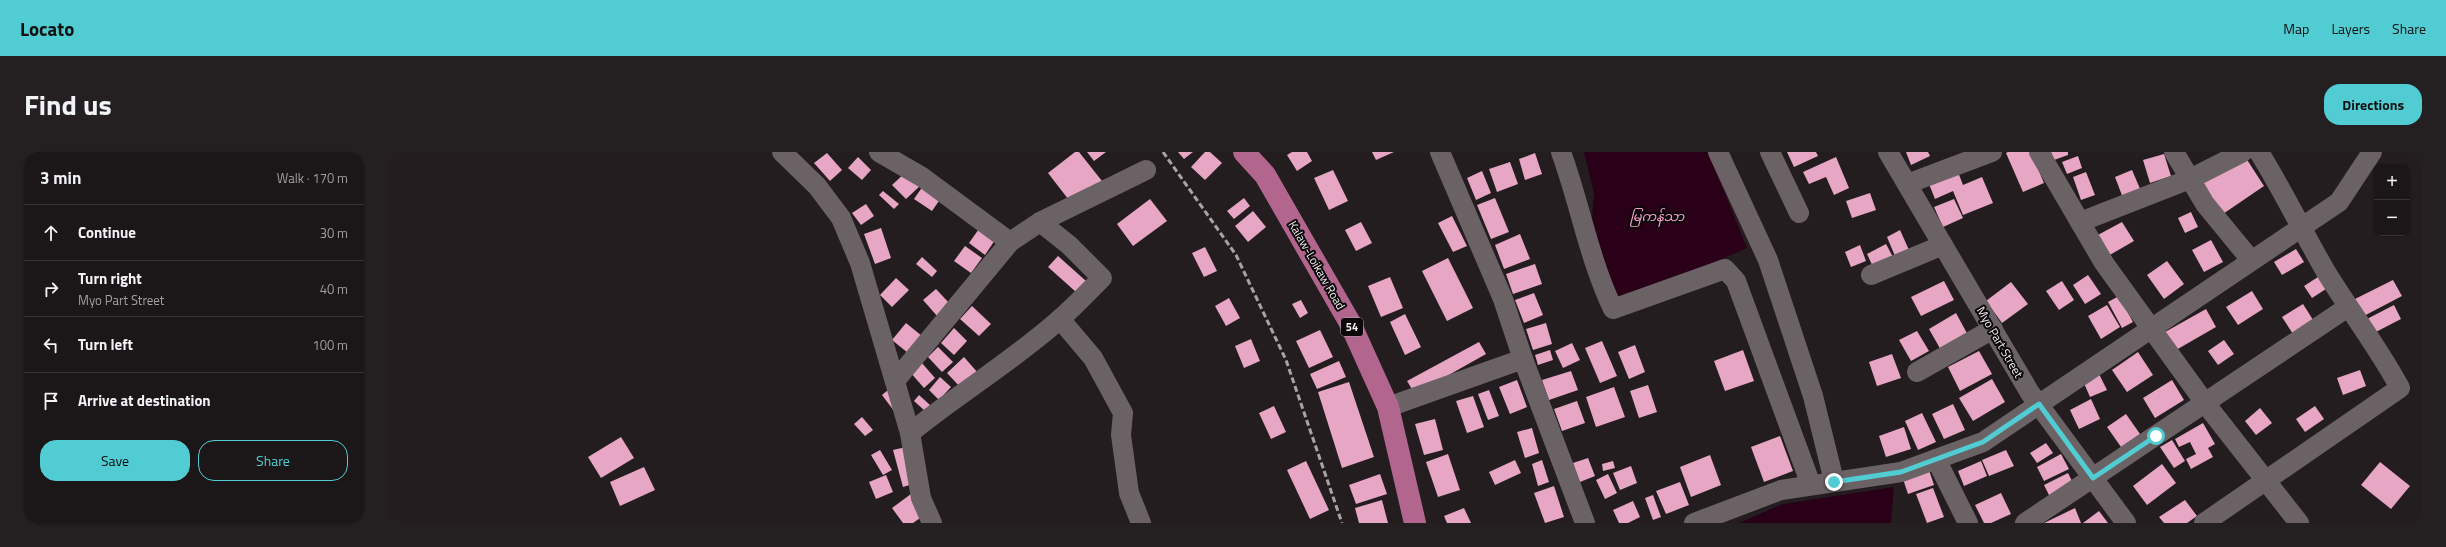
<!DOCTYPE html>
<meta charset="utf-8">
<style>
:root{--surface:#1b1618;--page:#241f21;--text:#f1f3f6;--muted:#a09fa2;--line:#393537;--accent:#51ccd2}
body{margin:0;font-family:"Titillium Web","Noto Sans Myanmar",sans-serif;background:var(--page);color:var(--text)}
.controls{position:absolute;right:12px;top:12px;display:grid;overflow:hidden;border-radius:8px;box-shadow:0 1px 3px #0004}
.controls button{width:36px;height:36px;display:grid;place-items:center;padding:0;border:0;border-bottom:1px solid var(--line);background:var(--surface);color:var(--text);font:20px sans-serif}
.stop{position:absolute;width:12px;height:12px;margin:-9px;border:3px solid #51ccd2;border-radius:50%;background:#fff}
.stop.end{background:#51ccd2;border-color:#fff;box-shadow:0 1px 4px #0008}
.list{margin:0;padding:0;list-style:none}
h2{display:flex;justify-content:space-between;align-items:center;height:52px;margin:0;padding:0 16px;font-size:17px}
h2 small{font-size:13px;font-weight:400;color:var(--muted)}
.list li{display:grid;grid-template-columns:26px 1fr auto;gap:12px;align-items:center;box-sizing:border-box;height:56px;padding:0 16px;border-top:1px solid var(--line)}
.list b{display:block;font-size:15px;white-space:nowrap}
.list p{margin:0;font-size:13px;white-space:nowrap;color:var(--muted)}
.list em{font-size:13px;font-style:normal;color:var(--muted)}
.actions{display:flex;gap:8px;padding:12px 16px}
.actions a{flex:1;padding:9px 0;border:1px solid var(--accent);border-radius:16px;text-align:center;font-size:14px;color:var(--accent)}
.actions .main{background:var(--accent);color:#111}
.icon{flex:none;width:22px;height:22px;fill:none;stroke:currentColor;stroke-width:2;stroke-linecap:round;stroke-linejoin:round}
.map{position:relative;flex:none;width:2034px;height:371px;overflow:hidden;border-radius:16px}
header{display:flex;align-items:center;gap:24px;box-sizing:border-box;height:56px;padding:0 20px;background:var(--accent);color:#111}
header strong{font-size:19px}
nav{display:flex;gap:22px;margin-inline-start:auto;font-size:14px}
.intro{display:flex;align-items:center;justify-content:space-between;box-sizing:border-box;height:96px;padding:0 24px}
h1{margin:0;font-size:28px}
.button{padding:10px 18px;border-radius:16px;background:var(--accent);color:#111;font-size:14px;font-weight:700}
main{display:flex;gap:24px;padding:0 24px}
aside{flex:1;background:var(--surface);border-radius:16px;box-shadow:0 1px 3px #0004}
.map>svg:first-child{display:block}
.water{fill:#290017}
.building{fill:#e6a6c4}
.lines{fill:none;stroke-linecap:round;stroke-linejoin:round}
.minor{stroke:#6b6266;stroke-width:20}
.major{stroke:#b2658d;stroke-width:22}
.rail{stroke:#a9a3a6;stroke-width:3;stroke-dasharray:6 3;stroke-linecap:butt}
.route{stroke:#51ccd2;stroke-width:5}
.labels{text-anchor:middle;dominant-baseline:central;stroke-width:4;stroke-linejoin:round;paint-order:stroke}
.shield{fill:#0b080a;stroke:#aeaaac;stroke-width:1}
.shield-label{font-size:11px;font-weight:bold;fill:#f4eff1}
.street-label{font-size:12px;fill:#f4eff1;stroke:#0b080a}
.water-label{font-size:13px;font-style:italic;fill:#f59fc9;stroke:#0b080a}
</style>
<header>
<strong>Locato</strong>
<nav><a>Map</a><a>Layers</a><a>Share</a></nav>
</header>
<div class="intro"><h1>Find us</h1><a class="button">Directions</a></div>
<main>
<aside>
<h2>3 min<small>Walk · 170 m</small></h2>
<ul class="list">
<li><svg class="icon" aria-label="ahead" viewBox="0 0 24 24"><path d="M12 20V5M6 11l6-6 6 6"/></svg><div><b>Continue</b></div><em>30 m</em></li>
<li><svg class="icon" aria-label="right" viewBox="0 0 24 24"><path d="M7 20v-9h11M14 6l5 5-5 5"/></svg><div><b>Turn right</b><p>Myo Part Street</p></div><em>40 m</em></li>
<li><svg class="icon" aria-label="left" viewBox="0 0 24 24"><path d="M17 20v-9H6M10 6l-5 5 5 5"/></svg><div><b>Turn left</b></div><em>100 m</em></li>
<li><svg class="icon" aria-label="arrive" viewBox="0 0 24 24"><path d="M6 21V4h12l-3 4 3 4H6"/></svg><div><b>Arrive at destination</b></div></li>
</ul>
<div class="actions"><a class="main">Save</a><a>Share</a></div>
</aside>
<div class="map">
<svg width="2034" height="371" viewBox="0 0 2034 371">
<rect width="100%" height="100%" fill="#241d20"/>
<g class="water">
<polygon points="1196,0 1320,0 1359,96 1229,153 1203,77 1206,42"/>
<polygon points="1506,335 1503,371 1351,371 1395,352"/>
</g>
<g class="building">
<polygon points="687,0 691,0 714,29 684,52 660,21"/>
<polygon points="699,0 718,0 706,9"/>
<polygon points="790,0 805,0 796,7"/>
<polygon points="817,0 822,0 834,11 817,28 803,15"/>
<polygon points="904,0 919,0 924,9 909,19 899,3"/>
<polygon points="984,0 1006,0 988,8"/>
<polygon points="1399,0 1428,0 1430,4 1406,15"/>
<polygon points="1518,0 1540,0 1542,4 1523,13"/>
<polygon points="1620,0 1643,0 1656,31 1635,40 1618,1"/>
<polygon points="1663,0 1680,0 1680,3 1666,8"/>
<polygon points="439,1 454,18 442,29 426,11"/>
<polygon points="1147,1 1154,22 1137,28 1131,7"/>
<polygon points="1776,2 1783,24 1762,31 1755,8"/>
<polygon points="1856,3 1876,34 1832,64 1811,33"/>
<polygon points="1690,4 1694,16 1679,22 1674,10"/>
<polygon points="470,5 483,18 474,28 460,16"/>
<polygon points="1448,5 1461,36 1446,43 1438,25 1421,32 1415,20"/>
<polygon points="1122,10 1130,32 1109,40 1101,17"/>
<polygon points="945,18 960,49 941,58 926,26"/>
<polygon points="1744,18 1753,39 1735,46 1727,25"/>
<polygon points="519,19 533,33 518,47 504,33"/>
<polygon points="1094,19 1103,41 1088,48 1079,26"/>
<polygon points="1570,20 1575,33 1594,25 1605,51 1575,63 1565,39 1547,47 1541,32"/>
<polygon points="1698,20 1707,43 1693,48 1685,25"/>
<polygon points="535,34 553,46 544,59 526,47"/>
<polygon points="495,39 511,52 506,57 491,43"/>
<polygon points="1482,41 1488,58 1464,66 1458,49"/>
<polygon points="856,46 862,54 846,67 839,59"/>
<polygon points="1107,46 1121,80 1103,87 1089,53"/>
<polygon points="762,47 779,69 745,94 729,72"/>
<polygon points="1566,47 1575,66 1555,75 1546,55"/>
<polygon points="478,52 486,64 473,73 464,61"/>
<polygon points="865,59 878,75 860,90 847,74"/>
<polygon points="1803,60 1810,75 1797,81 1790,66"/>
<polygon points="1064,64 1079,94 1065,100 1050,71"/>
<polygon points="973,70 984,91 968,99 957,78"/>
<polygon points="1734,70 1746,89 1720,104 1708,84"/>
<polygon points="593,74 609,85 597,103 581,91"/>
<polygon points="493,76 503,106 487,112 476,82"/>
<polygon points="1512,78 1521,98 1507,104 1499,85"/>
<polygon points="1132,82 1142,107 1116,117 1107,93"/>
<polygon points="1823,88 1835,110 1816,120 1804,98"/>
<polygon points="1498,92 1506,107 1486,117 1479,102"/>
<polygon points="1472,93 1478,109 1463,115 1457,100"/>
<polygon points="577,94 594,106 583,121 566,109"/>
<polygon points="817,95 829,119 816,125 804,101"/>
<polygon points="1908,97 1916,110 1894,123 1886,110"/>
<polygon points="670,104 698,129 688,140 660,115"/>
<polygon points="534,105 549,119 544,125 528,112"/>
<polygon points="1060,106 1085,156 1059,169 1034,119"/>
<polygon points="1779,109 1796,132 1776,147 1759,123"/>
<polygon points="1147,112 1154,132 1125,142 1118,122"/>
<polygon points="1700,123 1713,142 1697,152 1685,133"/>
<polygon points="1002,125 1015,156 993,165 980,134"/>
<polygon points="1930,125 1938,137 1924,146 1916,134"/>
<polygon points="508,126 521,138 504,155 492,143"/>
<polygon points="2005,128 2014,144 1972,166 1963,149"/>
<polygon points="1556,129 1566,148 1533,164 1523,145"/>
<polygon points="1674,129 1686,148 1671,158 1658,139"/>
<polygon points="1623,130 1640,152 1614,171 1598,149"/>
<polygon points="548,137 563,153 550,165 535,148"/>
<polygon points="1864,139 1875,157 1850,173 1838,155"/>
<polygon points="1146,141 1155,163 1136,171 1127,148"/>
<polygon points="1731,144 1745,170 1734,176 1720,150"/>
<polygon points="841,146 852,166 838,174 827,154"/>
<polygon points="913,148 920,161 912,166 904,152"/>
<polygon points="1915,152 1927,171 1907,185 1894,165"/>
<polygon points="1719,153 1732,175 1713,187 1700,164"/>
<polygon points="2006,153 2013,167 1984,182 1977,168"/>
<polygon points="584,154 603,172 591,184 572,167"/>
<polygon points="1818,157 1828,175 1788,198 1777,180"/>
<polygon points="1568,161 1581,185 1554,200 1541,177"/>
<polygon points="1017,162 1033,195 1017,203 1002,170"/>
<polygon points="518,171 534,184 520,201 504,188"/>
<polygon points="1158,171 1164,192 1145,198 1138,177"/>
<polygon points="566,176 579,189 566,203 553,191"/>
<polygon points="932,178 945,205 921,216 908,189"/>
<polygon points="1529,179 1541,199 1523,209 1511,188"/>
<polygon points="863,187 872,209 856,216 847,194"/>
<polygon points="1836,188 1846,202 1830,213 1820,199"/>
<polygon points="1214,189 1229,224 1212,231 1197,196"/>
<polygon points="1091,190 1098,202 1027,242 1019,229"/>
<polygon points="1184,191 1192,208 1175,216 1167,199"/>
<polygon points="1247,193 1257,220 1241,227 1230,200"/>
<polygon points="550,195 565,210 554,220 540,205"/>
<polygon points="1162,198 1165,208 1150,213 1147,203"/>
<polygon points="1355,198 1366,229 1337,239 1326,209"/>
<polygon points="1591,199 1604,222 1572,239 1560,215"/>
<polygon points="1750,200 1765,223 1739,240 1724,218"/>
<polygon points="1504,202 1513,226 1489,234 1481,210"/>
<polygon points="576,205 590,221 573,236 559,221"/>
<polygon points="951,209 958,225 929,237 922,222"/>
<polygon points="533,210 547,226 536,236 522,220"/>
<polygon points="1972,218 1978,234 1955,243 1949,226"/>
<polygon points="1183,219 1190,238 1161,248 1154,228"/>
<polygon points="1711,222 1719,238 1702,245 1695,229"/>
<polygon points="552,225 563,235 551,248 541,238"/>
<polygon points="1604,227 1617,250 1585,269 1571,246"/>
<polygon points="1129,228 1139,255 1122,262 1111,235"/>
<polygon points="1784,228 1796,248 1767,266 1755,246"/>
<polygon points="961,230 986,305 954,316 930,240"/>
<polygon points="1260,233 1269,260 1251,266 1242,239"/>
<polygon points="1226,235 1237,265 1208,275 1198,245"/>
<polygon points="500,238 506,259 494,243"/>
<polygon points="1101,238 1111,264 1100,268 1090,242"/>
<polygon points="531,243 542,253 537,259 526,249"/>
<polygon points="1085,244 1096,275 1079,281 1068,249"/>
<polygon points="1703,247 1712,267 1691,277 1682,258"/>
<polygon points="1189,249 1197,271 1174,279 1166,257"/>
<polygon points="1565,252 1577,278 1556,287 1544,262"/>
<polygon points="886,254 898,280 883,287 871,261"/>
<polygon points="1927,254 1936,267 1917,280 1908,267"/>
<polygon points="1872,256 1884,271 1868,283 1857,269"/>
<polygon points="1534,261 1548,290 1530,298 1517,269"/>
<polygon points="1738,262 1752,282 1733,295 1719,275"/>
<polygon points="474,265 485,278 477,284 466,272"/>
<polygon points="1047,267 1055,298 1036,303 1027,272"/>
<polygon points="1815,271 1827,292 1820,296 1825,305 1803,317 1798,307 1808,302 1802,290 1791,295 1787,287"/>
<polygon points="1516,275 1523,297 1498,305 1491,284"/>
<polygon points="1144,276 1151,301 1137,306 1129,280"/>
<polygon points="1392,284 1405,319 1376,330 1363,295"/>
<polygon points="233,285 246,306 213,326 200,305"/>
<polygon points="1784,288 1797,309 1786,316 1772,295"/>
<polygon points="1658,291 1665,301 1649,311 1642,301"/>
<polygon points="518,295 528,331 515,335 505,298"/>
<polygon points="492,298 504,318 495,323 483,303"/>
<polygon points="1618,298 1626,314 1601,324 1594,308"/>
<polygon points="1060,302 1072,338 1050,345 1038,310"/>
<polygon points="1673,302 1681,317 1656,329 1649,315"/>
<polygon points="1322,303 1333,333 1303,345 1292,315"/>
<polygon points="1200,306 1207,324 1192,330 1185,311"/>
<polygon points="1127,308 1133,321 1107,333 1101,320"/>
<polygon points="1154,308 1161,330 1150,334 1144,312"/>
<polygon points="918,309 941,358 922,367 899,318"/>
<polygon points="1225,309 1227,316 1215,319 1214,312"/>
<polygon points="1593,309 1599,324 1576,334 1570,319"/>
<polygon points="1992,310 2022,334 2003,357 1973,333"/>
<polygon points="1774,312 1788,331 1759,353 1745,334"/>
<polygon points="1243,314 1249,331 1232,338 1225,321"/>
<polygon points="256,315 267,338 232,354 222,330"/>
<polygon points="1540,315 1546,333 1520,342 1514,324"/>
<polygon points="1680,321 1687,335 1663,347 1656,333"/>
<polygon points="992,322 999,342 968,352 961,333"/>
<polygon points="1220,322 1229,341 1217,347 1208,328"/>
<polygon points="498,323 505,340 488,347 481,330"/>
<polygon points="1292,330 1301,353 1278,362 1268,339"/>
<polygon points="1166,334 1176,365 1157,371 1146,341"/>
<polygon points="1545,336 1556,365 1539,371 1528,342"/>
<polygon points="1613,341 1623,362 1603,371 1596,371 1587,353"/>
<polygon points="523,342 538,362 525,371 515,371 504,356"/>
<polygon points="1265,343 1273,365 1265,368 1257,346"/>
<polygon points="994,348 1000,371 971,371 967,356"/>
<polygon points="1797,348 1809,364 1799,371 1776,371 1771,365"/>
<polygon points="1245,349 1252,365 1240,371 1231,371 1225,358"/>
<polygon points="1076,356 1083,371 1059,371 1056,364"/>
<polygon points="1687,356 1693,371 1656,371"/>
<polygon points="1711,359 1720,371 1695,371"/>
</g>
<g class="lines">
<g class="minor">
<polyline points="394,0 429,34 453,66 472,111 522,281 533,346 544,371"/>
<polyline points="491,0 534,25 622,90"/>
<polyline points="1052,0 1115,147 1135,207 1197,371"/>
<path d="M1173,0C1192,52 1201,107 1225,157L1337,117L1348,129L1423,333"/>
<polyline points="1330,0 1380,108 1425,244 1446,329"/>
<polyline points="1382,0 1411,61"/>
<polyline points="1500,0 1642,241 1738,371"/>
<polyline points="1651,0 1716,111 1817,251 1911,371"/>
<polyline points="1786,0 1817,52 1863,108"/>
<polyline points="1519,32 1604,0"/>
<polyline points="1692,70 1802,27 1855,0"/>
<polyline points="1483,123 1555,93"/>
<polyline points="672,167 705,206 735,261 733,283 741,341 753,371"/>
<polyline points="1529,220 1605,177"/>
<polyline points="507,229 622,90 652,70 758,18"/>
<polyline points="1000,255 1135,207"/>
<path d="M522,281C571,241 625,209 672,167C687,154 700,140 714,126L681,93L652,70"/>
<polyline points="1548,307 1580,371"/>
<polyline points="1306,371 1393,338 1513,320 1595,290 1951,50 1984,0"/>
<polyline points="1637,371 1960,155"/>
<path d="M1816,371L2012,236C1990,195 1962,159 1938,120C1915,80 1895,39 1871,0"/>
</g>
<polyline class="major" points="856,0 877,23 962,171 1000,255 1027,371"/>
<polyline class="rail" points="775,0 848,103 898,208 954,371"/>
</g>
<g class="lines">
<polyline class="route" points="1446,330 1513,320 1595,290 1651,252 1705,326 1768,284"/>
</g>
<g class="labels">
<rect class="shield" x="953" y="166" width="22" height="18" rx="3"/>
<g class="shield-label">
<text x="964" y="175">54</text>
</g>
<g class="street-label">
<text transform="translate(929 113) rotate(60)">Kalaw-Loikaw Road</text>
<text transform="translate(1612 190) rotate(60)">Myo Part Street</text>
</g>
<g class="water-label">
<text x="1269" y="64">မြကန်သာ</text>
</g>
</g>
</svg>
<div class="controls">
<button>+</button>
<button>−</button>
</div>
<div class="stop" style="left:1768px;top:284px"></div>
<div class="stop end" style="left:1446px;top:330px"></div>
</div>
</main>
